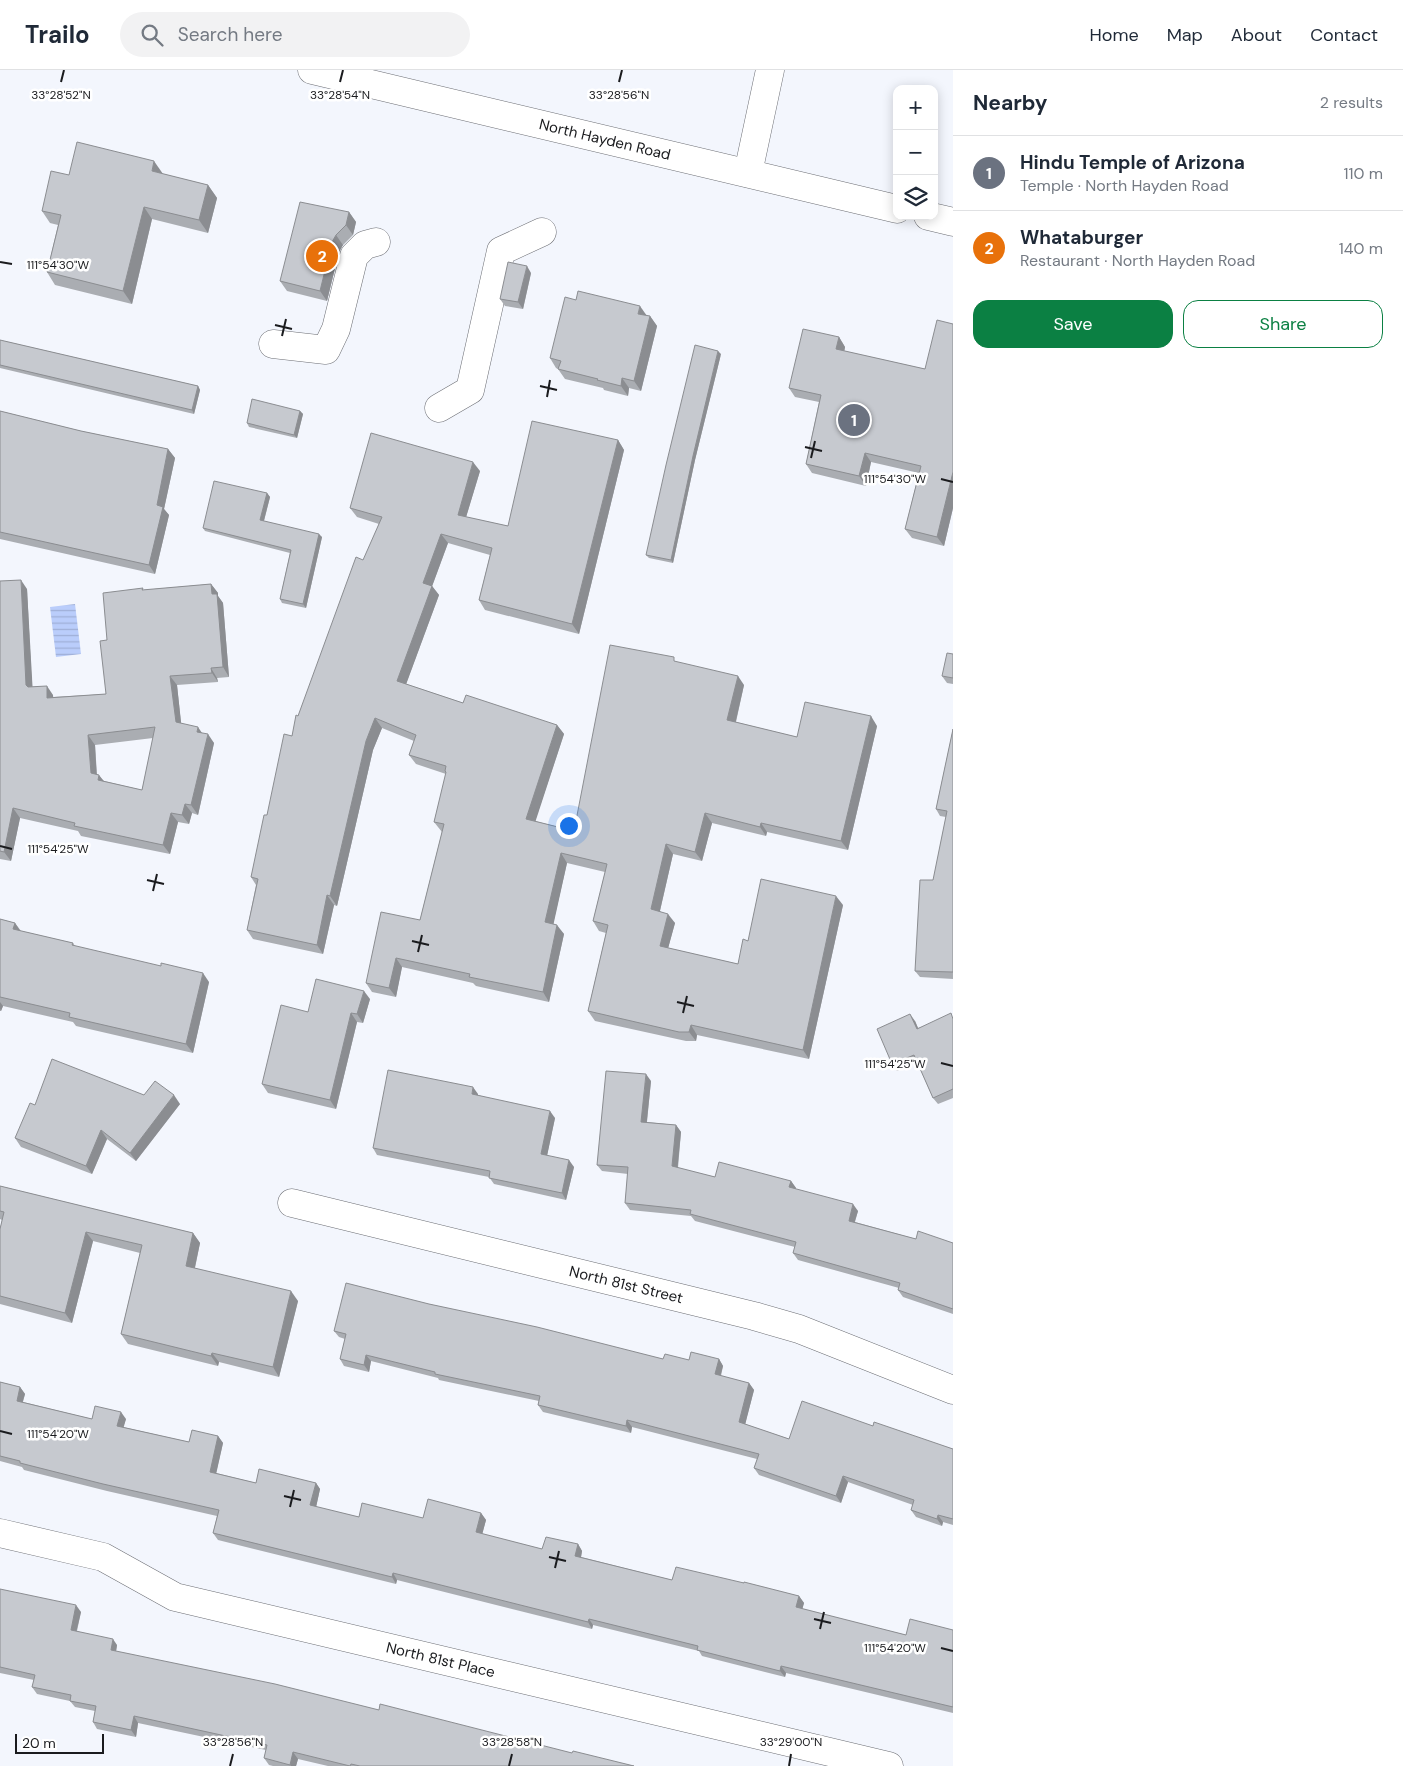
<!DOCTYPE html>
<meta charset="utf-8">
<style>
:root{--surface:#fff;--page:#f2f2f3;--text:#1f2937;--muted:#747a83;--line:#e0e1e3;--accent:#0b8043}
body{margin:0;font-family:"DM Sans",sans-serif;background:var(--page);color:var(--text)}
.controls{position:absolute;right:15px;top:15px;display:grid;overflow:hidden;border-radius:10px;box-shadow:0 2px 12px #0003}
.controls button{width:45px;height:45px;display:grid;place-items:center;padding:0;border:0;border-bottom:1px solid var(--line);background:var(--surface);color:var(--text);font:25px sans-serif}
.scale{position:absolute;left:15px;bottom:12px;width:89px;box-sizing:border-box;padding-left:5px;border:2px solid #1a1b1e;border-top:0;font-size:14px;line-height:18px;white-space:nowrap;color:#1a1b1e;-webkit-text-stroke:4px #fff;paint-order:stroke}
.you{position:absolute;left:568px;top:755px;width:18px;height:18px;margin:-12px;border:4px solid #fff;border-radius:50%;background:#1a73e8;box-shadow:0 0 0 8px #1a73e833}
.badge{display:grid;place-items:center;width:32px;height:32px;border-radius:50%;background:var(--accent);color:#fff;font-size:16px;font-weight:700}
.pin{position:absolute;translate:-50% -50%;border:2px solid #fff;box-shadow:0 1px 5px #0006}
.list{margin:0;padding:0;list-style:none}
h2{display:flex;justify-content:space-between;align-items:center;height:65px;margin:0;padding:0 20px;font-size:21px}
h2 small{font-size:16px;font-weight:400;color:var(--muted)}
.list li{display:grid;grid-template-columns:32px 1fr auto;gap:15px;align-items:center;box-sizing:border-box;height:75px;padding:0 20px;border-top:1px solid var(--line)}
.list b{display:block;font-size:19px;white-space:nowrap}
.list p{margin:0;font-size:16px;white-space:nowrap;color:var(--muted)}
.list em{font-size:16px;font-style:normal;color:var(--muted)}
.actions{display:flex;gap:10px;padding:15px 20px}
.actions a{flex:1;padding:11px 0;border:1px solid var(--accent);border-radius:15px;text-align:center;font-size:18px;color:var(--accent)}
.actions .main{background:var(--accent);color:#fff}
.icon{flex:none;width:28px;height:28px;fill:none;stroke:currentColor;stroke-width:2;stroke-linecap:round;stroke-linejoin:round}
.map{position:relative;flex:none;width:953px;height:1696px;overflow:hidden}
header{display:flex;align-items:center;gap:30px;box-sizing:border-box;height:70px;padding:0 25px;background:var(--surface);border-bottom:1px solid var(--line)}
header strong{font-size:24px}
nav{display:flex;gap:28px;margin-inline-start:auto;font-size:18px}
.search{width:350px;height:45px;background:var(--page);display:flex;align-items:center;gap:12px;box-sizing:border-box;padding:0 18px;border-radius:28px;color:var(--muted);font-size:19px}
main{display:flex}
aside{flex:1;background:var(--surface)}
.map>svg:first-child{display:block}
.water{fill:url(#water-rules)}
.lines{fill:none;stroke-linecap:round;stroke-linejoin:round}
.minor-casing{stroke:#6c6e74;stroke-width:29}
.major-casing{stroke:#6c6e74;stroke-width:29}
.minor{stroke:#fff;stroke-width:28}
.major{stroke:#fff;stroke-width:28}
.wall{fill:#aaadb2;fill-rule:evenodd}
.shaded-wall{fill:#8b8d91}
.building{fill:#c6c9cf;stroke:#8b8d91;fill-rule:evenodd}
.ticks{fill:none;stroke:#1a1b1e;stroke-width:2}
.labels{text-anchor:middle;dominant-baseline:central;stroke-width:5;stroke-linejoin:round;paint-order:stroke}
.street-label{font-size:15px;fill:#1a1b1e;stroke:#fff}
.ticks-label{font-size:12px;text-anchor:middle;fill:#1a1b1e;stroke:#fff;stroke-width:5;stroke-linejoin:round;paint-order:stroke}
</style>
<header>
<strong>Trailo</strong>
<div class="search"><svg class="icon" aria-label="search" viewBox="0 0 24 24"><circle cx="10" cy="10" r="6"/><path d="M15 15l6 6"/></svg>Search here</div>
<nav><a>Home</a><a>Map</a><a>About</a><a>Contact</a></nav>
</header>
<main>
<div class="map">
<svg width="953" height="1696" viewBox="0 0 953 1696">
<defs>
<pattern id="water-rules" width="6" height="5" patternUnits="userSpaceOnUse" patternTransform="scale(1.25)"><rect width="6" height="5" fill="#bacdfb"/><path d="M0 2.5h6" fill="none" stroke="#9fafd7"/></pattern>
</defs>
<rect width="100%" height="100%" fill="#f3f6fd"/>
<polygon class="water" points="75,534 81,584 56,587 50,537"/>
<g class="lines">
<g class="minor-casing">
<g id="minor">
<polyline points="748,103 770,0"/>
<polyline points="273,274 326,280 336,259 354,186 365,175 376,172"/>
<polyline points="439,338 470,320 501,181 542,162"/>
<path id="s1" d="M292,1133L754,1246L799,1259L953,1320"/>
<path id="s2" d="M0,1463L103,1487L175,1527L889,1696"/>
</g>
</g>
<g class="major-casing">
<g id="major">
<path id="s3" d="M312,0L897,139"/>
<polyline points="928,146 953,152"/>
</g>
</g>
<use href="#minor" class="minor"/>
<use href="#major" class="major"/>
</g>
<g class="wall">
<polygon points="163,104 208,115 217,128 208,163 152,149 132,234 55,215 47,202 58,155 50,153 42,141 69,105"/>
<polygon points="349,142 356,152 353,165 343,175 339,182 327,231 287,221 280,211"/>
<polygon points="531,203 523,239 505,236 500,229"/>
<polygon points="647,246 650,246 657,256 641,321 629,318 628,326 604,320 603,318 565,309 558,299 556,298 550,288"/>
<polygon points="953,254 953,438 944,476 912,468 905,459 919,403 871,392 866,416 812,403 806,394 819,332 795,327 789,318 839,267 845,277 844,281 925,299"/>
<polygon points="0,270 198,316 200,320 194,344 0,298"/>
<polygon points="721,284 695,390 673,493 649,488 646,485"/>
<polygon points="0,341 81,361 168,379 175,388 164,439 169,445 155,504 0,469"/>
<polygon points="300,341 303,344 297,368 249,357 247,353"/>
<polygon points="618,370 624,380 579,564 485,540 479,530 490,485 448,473 432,516 439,525 406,614 463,633 557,655 564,664 535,751 574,761 678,592 744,615 736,652 797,667 877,656 848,780 767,762 766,766 712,753 702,791 673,784 660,841 675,853 668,878 738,894 748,871 843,835 809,989 697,965 696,971 686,971 595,951 588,941 606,863 599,861 593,851 605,802 567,793 553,854 564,864 549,932 476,916 473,913 402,897 396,927 372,922 366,913 420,850 442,762 434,752 446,704 416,694 409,685 414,671 382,658 373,680 337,836 334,835 323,884 253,869 247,860 256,815 251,807 267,745 292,666 298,646 379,454 357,447 350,438 480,401 466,447 508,456"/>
<polygon points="267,423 270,427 264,451 322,467 306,538 282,533 280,529 290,483 205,461 203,458"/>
<path d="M0,511L27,519L32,617L53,625V627L106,624L107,570L143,518V520L211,514L218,523V526L223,533L229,607L217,608L218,612L177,615L181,653L202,663L214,673L198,745L192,743L189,754L178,752L170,784L81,766L78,761L20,748L11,791L0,789ZM153,668L142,720L104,711L97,704L95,675Z"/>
<polygon points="953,584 953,614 947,613 942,606"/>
<polygon points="953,659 953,909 920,907 915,901 946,747 940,746 936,739"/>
<polygon points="0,849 15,853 21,861 73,873 75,876 209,912 193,983 76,956 73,952 3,936 1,941 0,941"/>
<polygon points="370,929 363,953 357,952 336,1039 268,1023 262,1014 308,942"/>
<polygon points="953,947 953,1028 938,1034 933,1028 917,992 897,1001 892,994 915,951 918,958"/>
<polygon points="651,1011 647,1052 676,1055 681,1062 678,1098 715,1107 791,1111 796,1118 796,1119 858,1141 855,1152 916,1169 953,1173 953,1244 903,1227 898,1220 899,1218 798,1190 793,1183 795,1177 695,1151 691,1146 630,1140 625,1133 628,1104 602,1101 597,1095"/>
<polygon points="478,1024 478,1025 555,1048 547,1085 574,1097 566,1130 494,1114 489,1107 377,1085 373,1078"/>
<polygon points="144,1025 180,1034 136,1091 107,1069 92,1104 21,1077 15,1068 35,1035"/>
<polygon points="0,1116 193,1163 200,1173 195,1198 298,1231 279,1307 219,1292 218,1296 128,1274 121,1264 140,1183 93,1171 72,1253 0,1234 0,1159 2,1150 0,1149"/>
<polygon points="429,1234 663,1289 689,1290 719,1289 723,1296 721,1306 749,1313 754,1320 745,1354 789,1369 873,1356 953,1379 953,1455 943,1452 942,1456 916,1447 911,1440 913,1435 848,1412 841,1433 759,1405 754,1398 757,1389 632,1357 631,1363 543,1342 538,1335 539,1331 439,1310 438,1308 371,1291 369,1302 344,1296 340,1289 345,1269 339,1267 334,1261"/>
<polygon points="0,1312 20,1317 25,1324 23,1332 92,1349 126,1349 123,1357 189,1372 218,1366 223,1373 216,1403 256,1413 316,1413 320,1419 316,1437 359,1447 423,1448 481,1443 486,1450 482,1464 542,1479 578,1474 582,1481 581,1487 672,1510 744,1513 799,1526 804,1533 802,1539 906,1565 953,1560 953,1643 786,1603 785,1607 702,1586 699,1581 593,1555 592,1559 397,1510 396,1514 218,1470 213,1463 217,1446 107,1421 24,1400 22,1397 0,1391"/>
<polygon points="0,1519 81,1542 77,1561 117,1575 116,1582 572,1683 634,1696 328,1696 298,1689 296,1696 273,1696 269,1695 264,1688 266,1680 138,1653 136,1667 97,1659 93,1652 95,1641 75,1637 70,1631 37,1624 32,1617 34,1610 0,1603"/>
</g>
<g class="shaded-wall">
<polygon points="154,91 163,104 152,101"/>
<polygon points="208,115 217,128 208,163 199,150"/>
<polygon points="144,137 152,149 132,234 123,221"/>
<polygon points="349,142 356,152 353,165 346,155"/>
<polygon points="336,165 343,175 339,182 327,231 320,221 332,172"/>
<polygon points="527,196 531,203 523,239 518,232"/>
<polygon points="640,236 647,246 638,244"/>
<polygon points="650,246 657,256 641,321 634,311"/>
<polygon points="839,267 845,277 843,289 836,279"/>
<polygon points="718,281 721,284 695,390 673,493 671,490 693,386"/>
<polygon points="622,308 629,318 628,326 621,316"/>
<polygon points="198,316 200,320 194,344 192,340"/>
<polygon points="300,341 303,344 297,368 294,365"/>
<polygon points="618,370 624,380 579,564 572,554"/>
<polygon points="168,379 175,388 164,439 169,445 155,504 149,495 157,435"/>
<polygon points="865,383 871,392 866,416 859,406"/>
<polygon points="473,392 480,401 464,454 458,445"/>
<polygon points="953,402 953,438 944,476 937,467"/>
<polygon points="267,423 270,427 263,454 260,450"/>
<polygon points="319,464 322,467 306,538 303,534"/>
<polygon points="441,464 448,473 430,522 423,513"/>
<polygon points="21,510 27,519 33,625 26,615"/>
<polygon points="211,514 218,523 218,526 223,533 229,607 223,597 212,524"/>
<polygon points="432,516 439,525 404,620 397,611"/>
<polygon points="211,598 217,608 218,612 212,603"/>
<polygon points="170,606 177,615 182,661 176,652"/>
<polygon points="738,606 744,615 734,659 727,650"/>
<polygon points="47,616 53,625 54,637 47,628"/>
<polygon points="871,646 877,656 848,780 841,771"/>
<polygon points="375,648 382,658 373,680 337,836 330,826 366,671"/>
<polygon points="557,655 564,664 533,759 526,749"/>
<polygon points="198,657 204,666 197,662"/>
<polygon points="208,664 214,673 198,745 191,735"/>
<polygon points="88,665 95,675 97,712 91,703"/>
<polygon points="99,705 106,714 98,710"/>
<polygon points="185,734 192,743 189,754 182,745"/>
<polygon points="13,738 20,748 11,791 4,782"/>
<polygon points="171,743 178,752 170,784 163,775"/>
<polygon points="705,743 712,753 702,791 695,782"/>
<polygon points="761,753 767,762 766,766 760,757"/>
<polygon points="666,774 673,784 658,849 651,839"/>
<polygon points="561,783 567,793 552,861 545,852"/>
<polygon points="327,825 334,835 323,884 317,875"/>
<polygon points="836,826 843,835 809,989 803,980"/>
<polygon points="668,844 675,853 666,886 660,876"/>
<polygon points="15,853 21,862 13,859"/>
<polygon points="557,855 564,864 549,932 543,922"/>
<polygon points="396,888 402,897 396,927 389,918"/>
<polygon points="203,903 209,912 193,983 186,974"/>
<polygon points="364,921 370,929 363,953 357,944"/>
<polygon points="0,932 3,936 1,941 0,939"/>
<polygon points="351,943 357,952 336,1039 330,1030"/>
<polygon points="910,944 915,951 921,965 917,959"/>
<polygon points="691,955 697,965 696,971 689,962"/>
<polygon points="646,1004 651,1011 646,1059 641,1052"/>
<polygon points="473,1017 478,1024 477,1031 472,1024"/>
<polygon points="174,1025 180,1034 136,1091 130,1083"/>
<polygon points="550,1041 555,1048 546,1091 541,1084"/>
<polygon points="676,1055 681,1062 677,1103 672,1096"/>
<polygon points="101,1060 107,1069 92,1104 86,1096"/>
<polygon points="569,1090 574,1097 566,1130 562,1123"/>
<polygon points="791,1111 796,1118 794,1124 789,1117"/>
<polygon points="853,1134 858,1141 853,1157 849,1151"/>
<polygon points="86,1162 93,1171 72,1253 65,1243"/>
<polygon points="193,1163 200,1173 193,1206 186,1196"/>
<polygon points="291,1221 298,1231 279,1307 273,1297"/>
<polygon points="212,1283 219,1292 218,1296 211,1286"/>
<polygon points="366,1285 371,1291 369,1302 364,1295"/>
<polygon points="719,1289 723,1296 719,1311 715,1304"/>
<polygon points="749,1313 754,1320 744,1359 739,1352"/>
<polygon points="20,1317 25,1324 21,1337 17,1331"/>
<polygon points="121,1342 126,1349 122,1363 117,1356"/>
<polygon points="627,1350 632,1357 631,1363 626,1356"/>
<polygon points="218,1366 223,1373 215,1409 210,1402"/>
<polygon points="843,1406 848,1412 841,1433 836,1426"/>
<polygon points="316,1413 320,1419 315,1442 310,1435"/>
<polygon points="481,1443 486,1450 481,1469 476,1462"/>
<polygon points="938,1445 943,1452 942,1456 937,1449"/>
<polygon points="578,1474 582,1481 580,1493 575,1486"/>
<polygon points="393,1503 397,1510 396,1514 392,1507"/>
<polygon points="799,1526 804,1533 801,1544 796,1537"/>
<polygon points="76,1535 81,1542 75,1567 71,1560"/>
<polygon points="589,1549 593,1555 592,1559 588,1552"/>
<polygon points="113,1569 117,1575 115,1587 111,1580"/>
<polygon points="781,1596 786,1603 785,1607 780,1601"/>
<polygon points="134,1646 138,1653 136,1667 131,1660"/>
<polygon points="293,1682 298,1689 296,1696 291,1696 290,1695"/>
</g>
<g class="building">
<polygon points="77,72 154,91 152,101 208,115 199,150 144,137 123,221 47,202 61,145 42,141 51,101 69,105"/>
<polygon points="300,132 349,142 346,155 336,165 332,172 320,221 280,211"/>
<polygon points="508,192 527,196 518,232 500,229"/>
<polygon points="578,221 640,236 638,244 650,246 634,311 622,308 621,316 597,310 598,309 558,299 561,291 550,288 565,227 576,230"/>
<polygon points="937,250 953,254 953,402 937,467 905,459 921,396 865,383 859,406 806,394 821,325 789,318 803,259 839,267 836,279 925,299"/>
<polygon points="0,270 198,316 192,340 0,295"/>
<polygon points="695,275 718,281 693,386 671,490 646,485 666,395"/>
<polygon points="252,329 300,341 294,365 247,353"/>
<polygon points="0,341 81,361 168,379 157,435 163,437 149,495 0,462"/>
<polygon points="532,351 618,370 572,554 479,530 492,478 441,464 423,513 432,516 397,611 463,633 466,625 557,655 526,749 574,761 610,575 674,587 674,591 738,606 727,650 797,667 805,632 871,646 841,771 761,753 760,757 705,743 695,782 666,774 651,839 668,844 660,876 738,894 743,869 748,871 761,809 836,826 803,980 691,955 689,962 679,962 588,941 608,855 593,851 607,794 561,783 545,852 557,855 543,922 469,907 470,904 396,888 389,918 366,913 381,842 420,850 444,754 434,752 446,702 445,701 446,696 409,685 416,665 375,648 366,671 330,826 327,825 317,875 247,860 258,809 251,807 264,745 267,745 284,664 292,666 296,645 298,646 356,487 363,490 382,447 350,438 371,363 473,392 458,445 508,456"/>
<polygon points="214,411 267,423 260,450 319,464 303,534 280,529 291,480 203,458"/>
<path d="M21,510L26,615L28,617L47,616V628L106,624L100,571L107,570L103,523L143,518L142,520L211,514L212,524H217L223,597L211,598L212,603L170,606L176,652L198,657L197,662L208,664L191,735L185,734L182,745L171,743L163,775L74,756L75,753L13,738L4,782L0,781V511ZM155,657L142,720L98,710L99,705L91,703L88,665Z"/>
<polygon points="947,583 953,584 953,608 942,606"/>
<polygon points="953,659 953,902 915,901 920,810 933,810 947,741 936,739"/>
<polygon points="0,849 15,853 13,859 73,873 72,875 161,896 161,893 203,903 186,974 69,947 70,943 0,927"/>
<polygon points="316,909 364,921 357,944 351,943 330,1030 262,1014 281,935 308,942"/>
<polygon points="951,943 953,949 953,1019 933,1028 914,985 892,994 877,959 910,944 917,959"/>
<polygon points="52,989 144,1025 155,1011 174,1025 130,1083 101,1060 86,1096 15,1068 30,1033 35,1035"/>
<polygon points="388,1000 473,1017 472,1024 550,1041 541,1084 569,1090 562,1123 489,1108 490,1101 373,1078"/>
<polygon points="606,1001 646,1004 641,1052 676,1055 672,1096 715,1107 719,1092 791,1111 789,1117 853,1134 849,1151 916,1169 918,1161 953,1173 953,1239 898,1220 900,1213 793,1183 796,1172 690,1144 691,1140 625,1133 628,1097 597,1095"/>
<polygon points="0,1116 193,1163 186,1196 291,1221 273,1297 212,1283 211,1286 121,1264 142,1175 86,1162 65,1243 0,1226 0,1159 4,1142 0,1141"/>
<polygon points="346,1213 429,1234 537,1257 663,1289 665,1284 689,1290 691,1282 719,1289 715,1304 749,1313 739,1352 789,1369 802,1331 873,1356 874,1352 953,1379 953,1449 938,1445 937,1449 911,1440 914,1430 843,1406 836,1426 754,1398 759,1384 627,1350 626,1356 538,1335 540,1326 435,1304 435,1302 366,1285 364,1295 340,1289 346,1264 334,1261"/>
<polygon points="0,1312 20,1317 17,1331 92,1349 95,1336 121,1342 117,1356 189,1372 192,1360 218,1366 210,1402 256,1413 259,1399 316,1413 310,1435 359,1447 362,1433 423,1448 428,1429 481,1443 476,1462 542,1479 546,1467 578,1474 575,1486 672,1510 676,1497 744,1513 744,1512 799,1526 796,1537 906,1565 910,1549 953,1560 953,1637 781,1596 780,1601 697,1580 698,1576 589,1549 588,1552 393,1503 392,1507 213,1463 219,1440 103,1414 20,1393 20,1391 0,1386"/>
<polygon points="0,1519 76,1535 71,1560 113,1569 111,1580 275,1614 379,1640 380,1634 572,1683 573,1681 634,1696 360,1696 351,1694 350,1696 293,1682 290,1695 264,1688 267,1675 134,1646 131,1660 93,1652 96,1636 70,1631 71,1625 32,1617 35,1605 0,1597"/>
</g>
<path class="ticks" d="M61,12L64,0M340,12L343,0M619,12L622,0M0,192L12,194M275,255L292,259M282,266L286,249M540,316L557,320M547,327L550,310M805,377L822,381M811,388L815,371M941,409L953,412M0,776L12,779M147,810L164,814M153,821L157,804M412,871L429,875M418,882L422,865M677,932L694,936M683,943L687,926M941,993L953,996M0,1361L12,1364M284,1426L301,1430M290,1437L294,1420M549,1487L566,1491M555,1498L559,1481M814,1549L831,1553M820,1559L824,1542M941,1578L953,1581M230,1696L233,1684M509,1696L512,1684M789,1696L791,1684"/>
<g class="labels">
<g class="street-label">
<text stroke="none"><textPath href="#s3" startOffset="301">North Hayden Road</textPath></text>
<text stroke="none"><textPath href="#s1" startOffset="344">North 81st Street</textPath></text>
<text stroke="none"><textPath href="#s2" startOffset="461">North 81st Place</textPath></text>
</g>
</g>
<g class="ticks-label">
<text x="61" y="29">33°28'52"N</text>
<text x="340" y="29">33°28'54"N</text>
<text x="619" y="29">33°28'56"N</text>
<text x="58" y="199">111°54'30"W</text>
<text x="895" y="413">111°54'30"W</text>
<text x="58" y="783">111°54'25"W</text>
<text x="895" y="998">111°54'25"W</text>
<text x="58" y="1368">111°54'20"W</text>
<text x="895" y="1582">111°54'20"W</text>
<text x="233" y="1676">33°28'56"N</text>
<text x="512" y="1676">33°28'58"N</text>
<text x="791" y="1676">33°29'00"N</text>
</g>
</svg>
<div class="controls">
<button>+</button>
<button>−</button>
<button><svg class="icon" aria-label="layers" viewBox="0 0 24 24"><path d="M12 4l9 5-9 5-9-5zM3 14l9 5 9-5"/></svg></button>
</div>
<div class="scale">20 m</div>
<div class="you"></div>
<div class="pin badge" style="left:854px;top:350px;background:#6b7280">1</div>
<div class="pin badge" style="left:322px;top:186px;background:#e8710a">2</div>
</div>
<aside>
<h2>Nearby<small>2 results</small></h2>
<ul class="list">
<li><span class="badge" style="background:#6b7280">1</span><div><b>Hindu Temple of Arizona</b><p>Temple · North Hayden Road</p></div><em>110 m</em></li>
<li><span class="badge" style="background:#e8710a">2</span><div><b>Whataburger</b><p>Restaurant · North Hayden Road</p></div><em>140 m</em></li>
</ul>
<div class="actions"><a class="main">Save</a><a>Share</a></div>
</aside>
</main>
